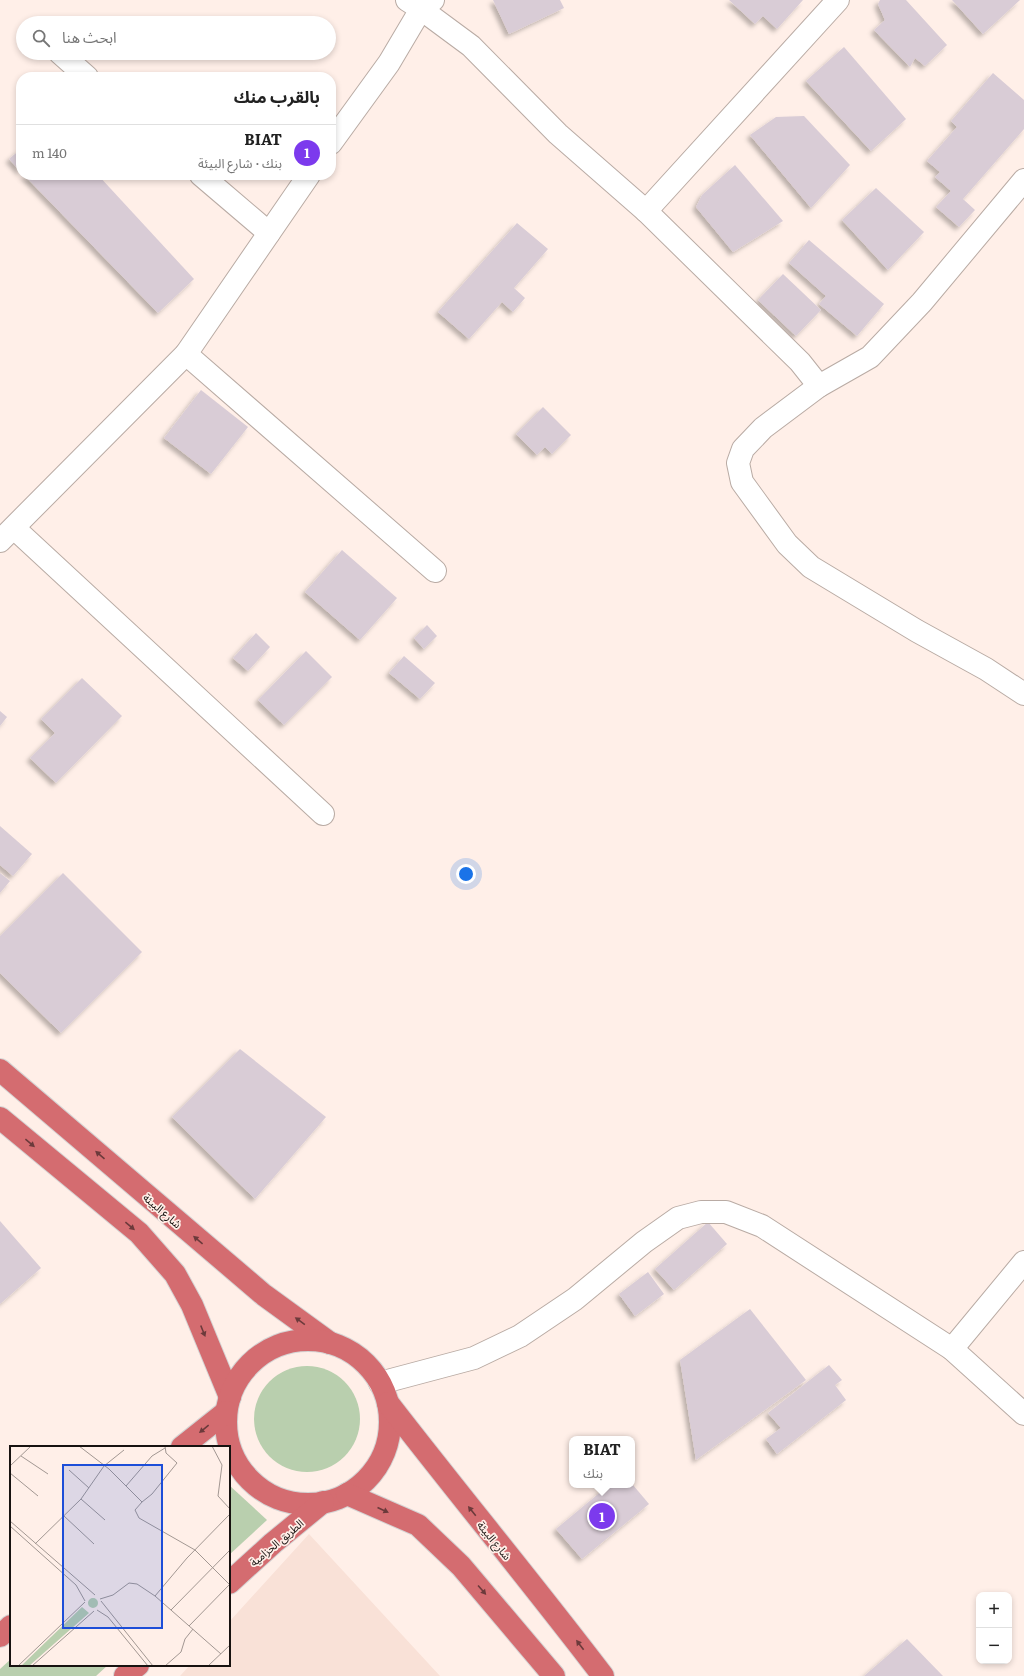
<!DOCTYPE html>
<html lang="ar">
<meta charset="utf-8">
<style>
:root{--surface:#fff;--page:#f2f2f2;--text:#222;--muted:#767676;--line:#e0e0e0;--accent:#7c3aed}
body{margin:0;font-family:Literata,"Noto Sans Arabic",serif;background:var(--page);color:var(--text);direction:rtl}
.controls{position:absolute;right:12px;bottom:12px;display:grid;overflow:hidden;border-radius:8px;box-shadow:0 2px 6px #0003}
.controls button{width:36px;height:36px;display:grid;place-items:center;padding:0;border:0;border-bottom:1px solid var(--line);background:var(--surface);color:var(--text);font:20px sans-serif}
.you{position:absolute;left:466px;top:874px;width:14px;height:14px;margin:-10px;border:3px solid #fff;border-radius:50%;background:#1a73e8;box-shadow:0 0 0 6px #1a73e833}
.badge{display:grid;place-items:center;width:26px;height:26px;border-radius:50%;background:var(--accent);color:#fff;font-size:13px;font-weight:700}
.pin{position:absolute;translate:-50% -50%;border:2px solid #fff;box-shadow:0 1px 4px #0006}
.popup{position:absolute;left:569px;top:1436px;width:66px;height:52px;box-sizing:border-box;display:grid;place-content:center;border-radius:8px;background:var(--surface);filter:drop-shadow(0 1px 3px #0005);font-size:13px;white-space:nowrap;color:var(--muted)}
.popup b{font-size:15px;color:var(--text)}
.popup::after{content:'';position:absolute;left:50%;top:100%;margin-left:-8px;border:8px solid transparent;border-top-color:var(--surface)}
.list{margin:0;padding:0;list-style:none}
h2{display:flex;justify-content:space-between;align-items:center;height:52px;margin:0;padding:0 16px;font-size:17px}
h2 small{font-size:13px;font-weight:400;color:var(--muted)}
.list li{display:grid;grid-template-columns:26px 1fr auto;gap:12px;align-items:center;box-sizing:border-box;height:56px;padding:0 16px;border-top:1px solid var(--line)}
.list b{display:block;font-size:15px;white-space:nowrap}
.list p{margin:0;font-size:13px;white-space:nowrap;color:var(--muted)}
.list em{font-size:13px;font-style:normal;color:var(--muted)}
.icon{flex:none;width:22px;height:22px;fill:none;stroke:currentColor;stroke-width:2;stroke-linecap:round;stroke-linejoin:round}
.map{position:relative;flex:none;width:1024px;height:1676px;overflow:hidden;direction:ltr}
.search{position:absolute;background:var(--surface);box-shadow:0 2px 6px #0003;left:16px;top:16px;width:320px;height:44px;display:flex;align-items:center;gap:10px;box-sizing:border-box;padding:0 14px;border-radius:22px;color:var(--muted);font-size:15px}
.panel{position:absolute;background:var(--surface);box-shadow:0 2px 6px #0003;left:16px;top:72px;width:320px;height:108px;border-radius:16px;direction:rtl}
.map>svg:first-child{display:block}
.built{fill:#f9e1d7}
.green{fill:#b9cfae}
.building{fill:#d9ccd6;filter:url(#shadow)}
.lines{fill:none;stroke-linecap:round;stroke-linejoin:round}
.minor-casing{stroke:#b9aba4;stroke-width:24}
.highway-casing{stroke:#d5d4d4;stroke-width:24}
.minor{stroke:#fff;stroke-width:22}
.highway{stroke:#d46c70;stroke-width:22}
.oneway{fill:#6c3a3b}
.labels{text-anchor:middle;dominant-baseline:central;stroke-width:3.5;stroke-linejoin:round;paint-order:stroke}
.street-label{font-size:11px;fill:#171210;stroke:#ffefe8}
.inset-road{fill:none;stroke:#a29792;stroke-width:1}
.view{fill:#1d4ed8;fill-opacity:0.15;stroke:#1d4ed8;stroke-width:2}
.inset-edge{fill:none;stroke:#171210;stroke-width:2}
</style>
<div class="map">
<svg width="1024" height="1676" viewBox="0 0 1024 1676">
<defs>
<filter id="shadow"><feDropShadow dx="-3.5" dy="3.5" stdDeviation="2" flood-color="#0004"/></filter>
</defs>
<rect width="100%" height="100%" fill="#ffefe8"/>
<polygon class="built" points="309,1534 440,1676 180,1676 190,1665 229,1665 229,1622"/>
<g class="green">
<circle cx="307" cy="1419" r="53"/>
<polygon points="229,1485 267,1520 229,1555"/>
<polygon points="11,1659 11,1665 108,1665 96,1676 0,1676 0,1669"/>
</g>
<g class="building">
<polygon points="493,0 560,0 564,8 509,34"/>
<polygon points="729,0 803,0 777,29 763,16 755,24"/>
<polygon points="880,0 906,0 947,45 925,66 915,58 910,67 874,30 885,20 878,4"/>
<polygon points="952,0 1020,0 983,34"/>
<polygon points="844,47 906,119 871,151 806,81"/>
<polygon points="993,73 1024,100 1024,129 963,199 975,210 959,227 936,207 951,191 935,177 940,172 927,161 957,127 951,121"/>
<polygon points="804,116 850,165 811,208 750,135 776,117"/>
<polygon points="21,149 21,172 9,159"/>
<polygon points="735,165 783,221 733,252 696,207 702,195"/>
<polygon points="24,175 98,175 194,279 158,313"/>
<polygon points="876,188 924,232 888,270 842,220"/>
<polygon points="517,223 548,249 514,288 525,298 513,312 502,302 469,339 438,312"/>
<polygon points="809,240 884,304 857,336 819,304 826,296 789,263"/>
<polygon points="783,274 821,310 796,336 758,300"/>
<polygon points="201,390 248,427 211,474 164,438"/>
<polygon points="543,407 571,435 552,454 545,447 537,455 516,434"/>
<polygon points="342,550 397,598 360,640 305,592"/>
<polygon points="427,625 437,636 424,649 414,638"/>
<polygon points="256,633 270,647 248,671 233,658"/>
<polygon points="306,651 332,677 284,725 258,700"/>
<polygon points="404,656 435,683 420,699 389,673"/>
<polygon points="82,678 122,716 56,783 30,758 55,733 41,719"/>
<polygon points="0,711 7,717 0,726"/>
<polygon points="0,826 32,854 13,876 0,865"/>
<polygon points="0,873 10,881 0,893"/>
<polygon points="63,873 142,952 61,1033 0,973 0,936"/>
<polygon points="240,1049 326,1117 255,1199 172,1117"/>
<polygon points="0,1221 41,1268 0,1304"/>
<polygon points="708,1222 727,1244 674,1290 655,1269"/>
<polygon points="648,1272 664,1294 635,1316 619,1294"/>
<polygon points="750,1309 806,1380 696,1460 680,1360"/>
<polygon points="829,1365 842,1380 835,1385 846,1400 777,1454 766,1439 781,1428 768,1413"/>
<polygon points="609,1485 633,1485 649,1504 582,1559 556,1529"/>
<polygon points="907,1639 943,1676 864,1676"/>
</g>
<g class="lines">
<g class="minor-casing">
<g id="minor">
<polyline points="407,0 421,9 471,46 558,134 646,211 800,362 819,386 870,357 922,302 1024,180"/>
<polyline points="60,53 87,77"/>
<polyline points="331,143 389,63 421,9 433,0"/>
<polyline points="201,175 269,233"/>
<polyline points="646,211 838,0"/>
<polyline points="186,354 435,571"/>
<polyline points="819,386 763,428 743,449 738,463 742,482 787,544 811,567 917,631 986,669 1024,694"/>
<polyline points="14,528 323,814"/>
<polyline points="0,541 186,354 309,175"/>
<polyline points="952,1349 1024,1262"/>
<polyline points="380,1383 474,1358 520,1336 575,1299 644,1242 678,1218 701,1212 726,1212 762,1226 952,1349 1024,1414"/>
</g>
</g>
<g class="highway-casing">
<g id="highway">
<polyline points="0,1070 264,1295 330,1343"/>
<polyline points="0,1118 139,1233 175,1274 192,1305 230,1397"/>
<circle cx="308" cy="1422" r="82"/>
<path d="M388,1403C459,1495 533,1584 603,1676"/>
<polyline points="182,1447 226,1412"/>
<polyline points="347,1494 418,1525 461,1566 554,1676"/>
<polyline points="229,1583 273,1543 323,1502"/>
<polyline points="0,1636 11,1626"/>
<polyline points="125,1676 138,1665"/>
</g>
</g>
<use href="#minor" class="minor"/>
<use href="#highway" class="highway"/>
</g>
<defs><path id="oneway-solid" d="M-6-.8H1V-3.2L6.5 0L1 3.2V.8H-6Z"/></defs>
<g class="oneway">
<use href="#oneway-solid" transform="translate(30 1143) rotate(40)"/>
<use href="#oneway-solid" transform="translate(100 1155) rotate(-139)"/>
<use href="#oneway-solid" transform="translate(130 1226) rotate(40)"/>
<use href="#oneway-solid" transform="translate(198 1240) rotate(-140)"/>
<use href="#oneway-solid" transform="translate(300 1321) rotate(-144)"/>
<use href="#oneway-solid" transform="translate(203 1331) rotate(68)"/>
<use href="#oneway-solid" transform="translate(204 1429) rotate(141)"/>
<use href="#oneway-solid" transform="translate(383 1510) rotate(24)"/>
<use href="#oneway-solid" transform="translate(472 1511) rotate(-129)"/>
<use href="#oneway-solid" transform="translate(482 1590) rotate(49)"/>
<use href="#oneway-solid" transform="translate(580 1645) rotate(-127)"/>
</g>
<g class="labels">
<g class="street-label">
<text transform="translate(163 1210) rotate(41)">شارع البيئة</text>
<text transform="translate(495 1540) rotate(51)">شارع البيئة</text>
<text transform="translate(276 1542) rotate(-40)">الطريق الحزامية</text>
</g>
</g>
<g transform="translate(10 1446)">
<rect width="220" height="220" fill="#ffefe8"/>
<path d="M78 157a5 5 0 1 1 10 0a5 5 0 1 1-10 0ZM72,161L79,167L19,220H11Z" fill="#b9cfae"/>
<path class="inset-road" d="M69,0L99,23L132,56L142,48L167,17L156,7L155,0M202,0L212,19L208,50L220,63M11,10L38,28M0,20L21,0M59,24L79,42M0,27L28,50M116,40L142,10L155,2M71,53L95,74M132,56L125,64L129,72L185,104L219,138M54,70L84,98M0,75L85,149M0,80L66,139L75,155M25,98L71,53L94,20L114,4M145,150L177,112L220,68M90,153L103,149L119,137L127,138L145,150L211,208M91,155L143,220M87,164L98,171L138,220M161,164L220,104M179,180L220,138M8,220L75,156M22,220L84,165M155,220L171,206L175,193L183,183M198,220L220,199"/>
<path class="view" d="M53,19H152V182H53Z"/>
<rect width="220" height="220" class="inset-edge"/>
</g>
</svg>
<div class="controls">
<button>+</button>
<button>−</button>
</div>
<div class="you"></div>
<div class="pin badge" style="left:602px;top:1516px">1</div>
<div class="popup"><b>BIAT</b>بنك</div>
<div class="search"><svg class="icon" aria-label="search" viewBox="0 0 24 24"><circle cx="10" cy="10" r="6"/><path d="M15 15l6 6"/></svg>ابحث هنا</div>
<section class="panel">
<h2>بالقرب منك<small></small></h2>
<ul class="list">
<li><span class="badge">1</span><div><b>BIAT</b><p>بنك · شارع البيئة</p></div><em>140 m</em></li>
</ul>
</section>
</div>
